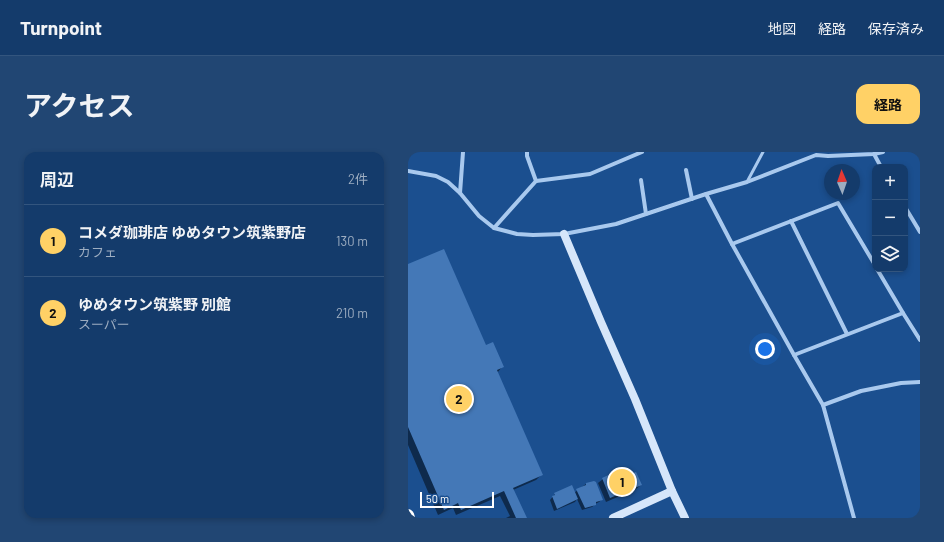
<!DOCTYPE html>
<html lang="ja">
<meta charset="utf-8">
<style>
:root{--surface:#143b6b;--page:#214673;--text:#f1f3f6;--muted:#9dadc1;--line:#33557e;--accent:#ffd166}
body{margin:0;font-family:Barlow,"Noto Sans JP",sans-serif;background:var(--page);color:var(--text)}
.controls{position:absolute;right:12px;top:12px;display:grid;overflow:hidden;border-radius:8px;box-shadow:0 2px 6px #0003}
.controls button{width:36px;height:36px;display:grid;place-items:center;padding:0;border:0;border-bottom:1px solid var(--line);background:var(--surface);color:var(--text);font:20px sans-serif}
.compass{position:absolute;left:416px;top:12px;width:36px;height:36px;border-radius:50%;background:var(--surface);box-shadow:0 2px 6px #0003;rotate:358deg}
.scale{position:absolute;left:12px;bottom:10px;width:74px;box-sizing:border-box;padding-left:4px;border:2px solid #fff;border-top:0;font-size:11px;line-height:14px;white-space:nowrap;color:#fff;-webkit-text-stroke:3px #1b4f8f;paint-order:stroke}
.you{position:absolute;left:357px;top:197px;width:14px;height:14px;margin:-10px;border:3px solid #fff;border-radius:50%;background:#1a73e8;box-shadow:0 0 0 6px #1a73e833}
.badge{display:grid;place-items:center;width:26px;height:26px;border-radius:50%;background:var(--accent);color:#111;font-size:13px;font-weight:700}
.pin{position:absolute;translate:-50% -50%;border:2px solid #fff;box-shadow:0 1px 4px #0006}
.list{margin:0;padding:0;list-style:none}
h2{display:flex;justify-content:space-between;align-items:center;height:52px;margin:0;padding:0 16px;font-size:17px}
h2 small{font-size:13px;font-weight:400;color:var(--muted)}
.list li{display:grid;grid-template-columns:26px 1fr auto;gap:12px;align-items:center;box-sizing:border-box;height:72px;padding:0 16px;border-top:1px solid var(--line)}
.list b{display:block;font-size:15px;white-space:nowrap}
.list p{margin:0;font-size:13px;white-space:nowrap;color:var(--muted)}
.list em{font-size:13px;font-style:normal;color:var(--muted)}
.icon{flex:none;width:22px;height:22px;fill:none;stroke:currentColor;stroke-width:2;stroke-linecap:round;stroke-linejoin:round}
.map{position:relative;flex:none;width:512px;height:366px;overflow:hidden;border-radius:12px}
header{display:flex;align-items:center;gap:24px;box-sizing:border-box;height:56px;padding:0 20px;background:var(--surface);border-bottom:1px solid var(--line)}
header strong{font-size:19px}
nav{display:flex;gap:22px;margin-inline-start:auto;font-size:14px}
.intro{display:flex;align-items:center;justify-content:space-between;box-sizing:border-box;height:96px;padding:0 24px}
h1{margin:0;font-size:28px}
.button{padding:10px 18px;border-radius:12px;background:var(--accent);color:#111;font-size:14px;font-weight:700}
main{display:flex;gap:24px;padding:0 24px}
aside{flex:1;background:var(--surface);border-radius:12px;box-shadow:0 2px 6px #0003}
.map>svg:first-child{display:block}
.shadow{fill:#0007}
.building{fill:#4478b7}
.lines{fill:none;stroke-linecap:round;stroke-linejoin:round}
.lane{stroke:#a9c9ee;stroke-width:3}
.street{stroke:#a9c9ee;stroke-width:4}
.secondary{stroke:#d6e6fa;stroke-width:8}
.highway{stroke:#fff;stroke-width:12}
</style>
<header>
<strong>Turnpoint</strong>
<nav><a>地図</a><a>経路</a><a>保存済み</a></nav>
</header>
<div class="intro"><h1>アクセス</h1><a class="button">経路</a></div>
<main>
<aside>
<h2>周辺<small>2件</small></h2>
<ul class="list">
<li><span class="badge">1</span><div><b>コメダ珈琲店 ゆめタウン筑紫野店</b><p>カフェ</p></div><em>130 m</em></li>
<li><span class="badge">2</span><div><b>ゆめタウン筑紫野 別館</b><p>スーパー</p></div><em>210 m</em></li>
</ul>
</aside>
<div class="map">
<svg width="512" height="366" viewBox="0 0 512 366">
<rect width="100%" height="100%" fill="#1b4f8f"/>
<g class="shadow">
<polygon points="0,113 77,194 94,215 89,221 133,323 128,328 105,338 118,366 98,366 102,364 92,344 48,363 45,356 30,363 0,293"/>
<polygon points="195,327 209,328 233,333 228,337 198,350 190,331"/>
<polygon points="178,332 194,347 191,350 187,352 184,355 174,358 169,347 167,350 146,359 142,348 147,342 166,341"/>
</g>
<g class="building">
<polygon points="36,97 78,193 85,190 96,215 89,218 135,323 105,336 119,366 108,366 96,339 53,358 50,351 36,358 0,275 0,112"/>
<polygon points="207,320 210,327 228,320 234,333 202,346 194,326"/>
<polygon points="186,329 188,330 195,348 188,350 188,353 177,356 168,337 178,333 178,331"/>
<polygon points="164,333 170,347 149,357 144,344 147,343 146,341"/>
</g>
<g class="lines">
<polyline class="lane" points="339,30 355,0"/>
<g class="street">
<polyline points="119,0 119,4 128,29"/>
<polyline points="466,2 473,15"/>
<polyline points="278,18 284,47"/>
<polyline points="0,19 28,24 40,30 52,41 71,64 86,76 109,82 125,83 156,82 208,72 298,42 339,30 408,3 420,4 466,2 475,0"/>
<polyline points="233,28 238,62"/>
<polyline points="52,41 55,0"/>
<polyline points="298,42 324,92 386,203 415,253 446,366"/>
<polyline points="497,55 512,80"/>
<polyline points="383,69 439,182"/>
<polyline points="86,76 128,29 182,22 234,0"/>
<polyline points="324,92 430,51 467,113"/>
<polyline points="495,161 512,188"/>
<polyline points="386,203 495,161 469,117"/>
<polyline points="415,253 453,239 493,231 512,230"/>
</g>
<g class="secondary">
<polyline points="156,82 193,170 227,247 264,339 277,366"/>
<polyline points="205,366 264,339"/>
</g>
<polyline class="highway" points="0,363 1,366"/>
</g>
</svg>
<div class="controls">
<button>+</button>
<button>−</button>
<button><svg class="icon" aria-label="layers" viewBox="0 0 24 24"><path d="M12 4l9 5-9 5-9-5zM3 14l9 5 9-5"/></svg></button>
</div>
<svg class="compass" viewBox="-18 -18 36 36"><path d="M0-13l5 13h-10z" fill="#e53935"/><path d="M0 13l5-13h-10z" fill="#9dadc1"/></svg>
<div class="scale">50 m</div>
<div class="you"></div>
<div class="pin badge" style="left:214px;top:330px">1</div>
<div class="pin badge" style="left:51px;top:247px">2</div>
</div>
</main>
